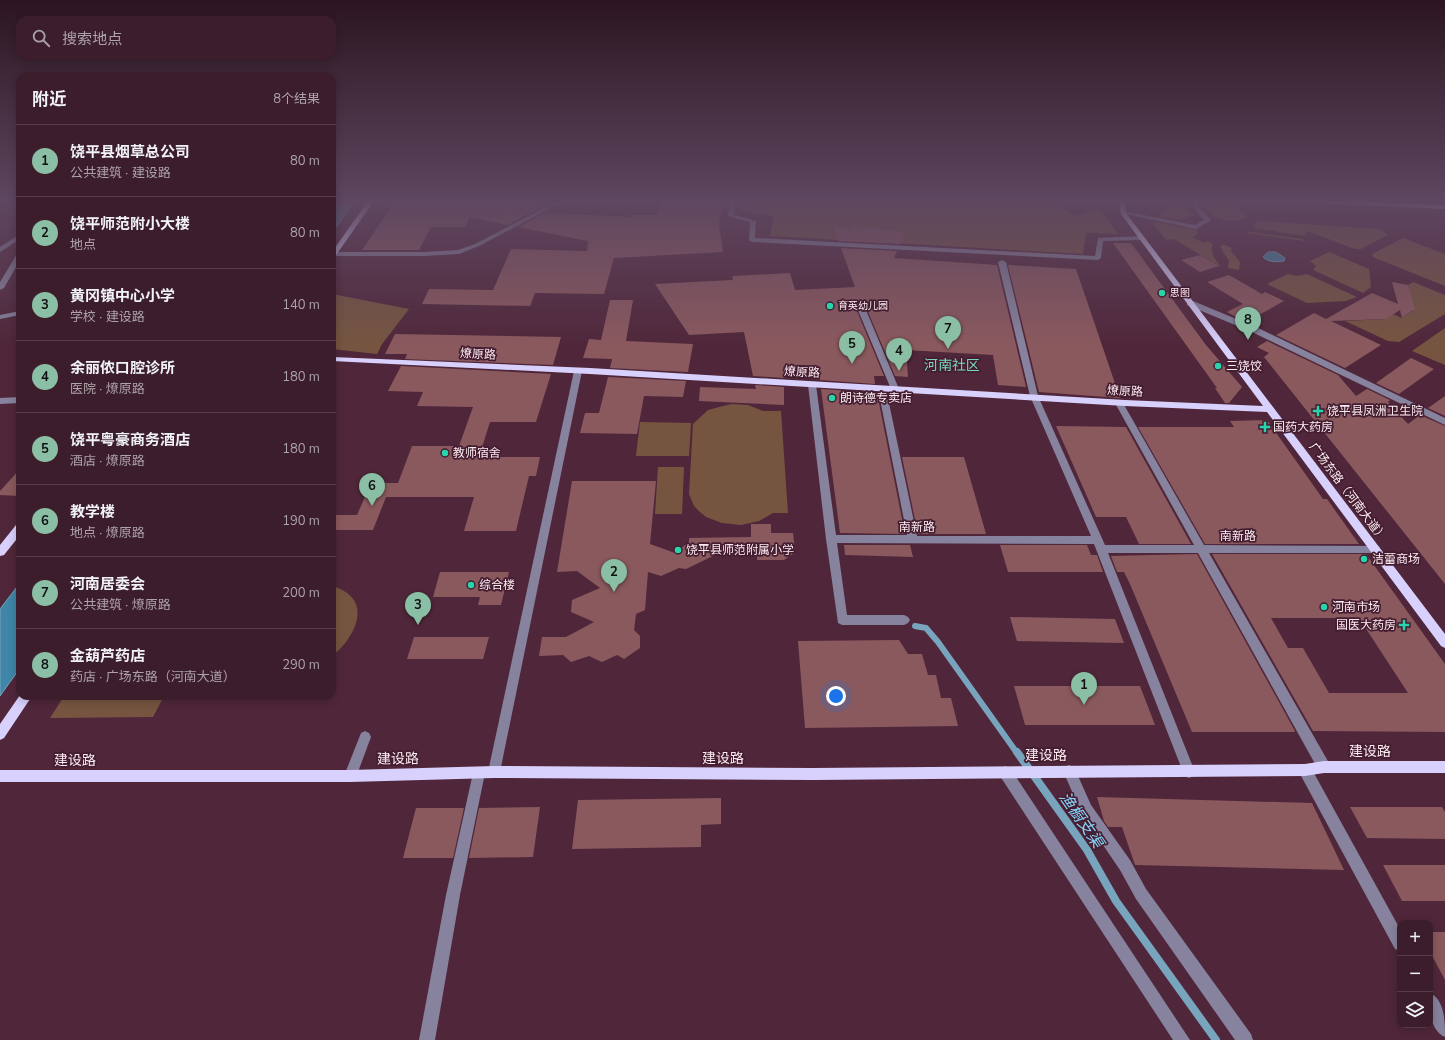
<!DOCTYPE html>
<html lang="zh">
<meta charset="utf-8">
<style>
:root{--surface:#3c1d2c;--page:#432634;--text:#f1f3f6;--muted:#aca2a9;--line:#553b48;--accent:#8abfa5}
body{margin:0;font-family:"Nunito Sans","Noto Sans SC",sans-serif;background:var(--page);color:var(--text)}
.controls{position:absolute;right:12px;bottom:12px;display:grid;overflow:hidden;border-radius:8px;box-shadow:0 2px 10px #0003}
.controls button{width:36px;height:36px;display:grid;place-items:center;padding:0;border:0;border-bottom:1px solid var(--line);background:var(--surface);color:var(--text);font:20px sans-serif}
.you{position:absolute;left:836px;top:696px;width:14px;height:14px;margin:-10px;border:3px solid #fff;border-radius:50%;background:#1a73e8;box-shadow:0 0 0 6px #1a73e833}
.badge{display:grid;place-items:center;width:26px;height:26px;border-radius:50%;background:var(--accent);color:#111;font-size:13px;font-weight:700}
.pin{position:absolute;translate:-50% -33px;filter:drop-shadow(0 1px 2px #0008)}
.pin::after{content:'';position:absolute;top:21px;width:14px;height:12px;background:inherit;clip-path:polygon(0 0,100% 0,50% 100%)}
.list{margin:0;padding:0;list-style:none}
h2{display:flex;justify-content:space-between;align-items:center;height:52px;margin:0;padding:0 16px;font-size:17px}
h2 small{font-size:13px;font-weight:400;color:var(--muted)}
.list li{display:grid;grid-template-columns:26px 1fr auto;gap:12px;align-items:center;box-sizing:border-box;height:72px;padding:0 16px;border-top:1px solid var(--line)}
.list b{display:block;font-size:15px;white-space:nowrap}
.list p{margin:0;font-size:13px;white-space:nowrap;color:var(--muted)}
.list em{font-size:13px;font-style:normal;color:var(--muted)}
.icon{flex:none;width:22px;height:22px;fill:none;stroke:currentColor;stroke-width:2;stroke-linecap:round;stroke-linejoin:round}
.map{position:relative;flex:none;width:1445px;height:1040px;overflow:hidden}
.search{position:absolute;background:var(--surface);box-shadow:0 2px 10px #0003;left:16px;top:16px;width:320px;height:44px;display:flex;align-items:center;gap:10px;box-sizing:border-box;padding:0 14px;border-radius:12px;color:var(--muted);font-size:15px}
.panel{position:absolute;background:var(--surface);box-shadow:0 2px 10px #0003;left:16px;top:72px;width:320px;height:628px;border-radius:12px}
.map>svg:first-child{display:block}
.green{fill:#765540}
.water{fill:#3f86a8;stroke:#78a4be}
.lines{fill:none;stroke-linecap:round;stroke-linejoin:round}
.stream-far1{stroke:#78a4be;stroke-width:6}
.stream{stroke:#78a4be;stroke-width:8}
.building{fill:#8a595e;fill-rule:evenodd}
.minor{fill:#87839e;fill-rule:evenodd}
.major{fill:#d8d1fd;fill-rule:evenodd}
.poi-dot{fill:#27d5ad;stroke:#441d30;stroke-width:1.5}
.labels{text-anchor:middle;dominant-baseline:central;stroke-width:3.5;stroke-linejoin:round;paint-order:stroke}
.far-poi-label{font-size:10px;fill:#fcebf1;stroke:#441d30;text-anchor:start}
.street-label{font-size:12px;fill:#fcebf1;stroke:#441d30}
.poi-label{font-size:12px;fill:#fcebf1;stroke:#441d30;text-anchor:start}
.quarter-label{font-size:14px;fill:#78d7ba;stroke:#441d30}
.near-street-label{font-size:14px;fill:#fcebf1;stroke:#441d30}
.near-water-label{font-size:16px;font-style:italic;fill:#87d4fc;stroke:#441d30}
</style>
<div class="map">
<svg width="1445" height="1040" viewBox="0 0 1445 1040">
<rect width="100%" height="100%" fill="#50273a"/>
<g class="green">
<polygon points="740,201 1049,201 1076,216 1099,208 1118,234 1086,233 1083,254 770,236 774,217 739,210"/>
<path d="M1216,201L1235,202L1247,217C1228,226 1216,219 1202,206L1206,202Z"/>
<path d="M1184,205L1194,215L1182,220L1161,217L1160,213C1166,205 1175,205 1184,205Z"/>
<polygon points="1260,221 1380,229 1388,235 1361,249 1355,249 1307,231 1305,236 1254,228 1256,222"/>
<path d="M1155,222L1198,230L1196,236L1192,237L1204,243L1207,241L1213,244C1209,253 1216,260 1221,267L1174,239L1166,240L1153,224Z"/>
<polygon points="1251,232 1302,239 1305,241 1246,233"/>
<polygon points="1403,238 1445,254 1445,286 1373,257 1372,254"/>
<polygon points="1223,244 1232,248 1231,251 1240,262 1239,270 1228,268 1229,261 1220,247"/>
<polygon points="1329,252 1369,269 1371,287 1363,293 1313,270 1316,266 1310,261"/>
<polygon points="1288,274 1297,276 1307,274 1357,297 1346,301 1307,303 1267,284"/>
<polygon points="1413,282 1445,295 1445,314 1399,342 1388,341 1345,321 1386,319 1393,314 1402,318 1413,311 1408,285"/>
<polygon points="332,294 404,308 409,309 382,344 377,354 332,349"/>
<polygon points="1445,328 1445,365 1412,351"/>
<polygon points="731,404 748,405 763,411 781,411 788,513 773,513 759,521 741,525 722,523 706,517 700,512 694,506 689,494 693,424 708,410"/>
<polygon points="640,422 691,423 689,456 636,456"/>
<polygon points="658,467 684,467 682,514 655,514"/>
<path d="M332,586C374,598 357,636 332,656Z"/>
<polygon points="64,696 164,696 153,717 50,718"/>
</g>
<g class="water">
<polygon points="332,201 355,201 332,233"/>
<path d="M1268,252H1276L1285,258L1284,261C1277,262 1269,263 1263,257Z"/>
<polygon points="20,583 20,668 0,696 0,609"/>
</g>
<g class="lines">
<polyline class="stream-far1" points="915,626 926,628 938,642 1017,753"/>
<polyline class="stream" points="1017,752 1087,850 1116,901 1216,1040"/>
</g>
<g class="building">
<polygon points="395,201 551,201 508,225 469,217 466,227 431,227 419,250 362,250"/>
<polygon points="661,201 722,201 719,226 723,252 614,258 604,294 535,293 530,306 422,304 429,289 493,290 511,249 587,251 588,241 518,227 545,213 631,217 631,215 657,215"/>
<polygon points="853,225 905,233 900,244 838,241 833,226 851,229"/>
<polygon points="1113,243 1131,243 1206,345 1242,387 1229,403 1225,403 1215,388 1217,388"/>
<polygon points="841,248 897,251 894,258 997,265 1026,387 998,385 993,355 906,350 908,377 895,376 864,302 859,300 855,300 854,304 884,376 874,376 875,384 820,380 818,368 785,370 785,378 753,376 744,332 689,335 655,284 733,280 732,276 790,273 795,290 855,287"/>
<polygon points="1200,255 1219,266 1200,272 1181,260"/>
<polygon points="1008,265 1076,269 1120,398 1039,392"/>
<polygon points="1229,275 1262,294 1265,292 1284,301 1246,322 1244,321 1227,312 1243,304 1207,282"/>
<polygon points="1392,282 1408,285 1415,309 1402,318 1400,310 1386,319 1331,321 1381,345 1345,368 1276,335 1314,313 1326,319 1372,293 1398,304"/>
<polygon points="610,300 633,300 626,341 693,344 688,372 610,368 612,359 583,358 589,339 601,340"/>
<polygon points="395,334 561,337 553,365 405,359 407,354 385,354"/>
<polygon points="1267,341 1338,375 1356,396 1367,389 1390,400 1388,402 1408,424 1420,415 1445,426 1445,584 1264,357 1269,353 1257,347"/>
<polygon points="1411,358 1434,369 1399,394 1376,383"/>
<polygon points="401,366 551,374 536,422 490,422 479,457 540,457 536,476 529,476 516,531 464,531 474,497 386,497 373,530 332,530 332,515 357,515 371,483 398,483 412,446 459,446 473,407 417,406 423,392 388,391"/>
<polygon points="608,377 686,381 683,397 644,396 637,434 580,433 585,413 599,413"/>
<polygon points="755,385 784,387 784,405 699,401 700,387 756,389"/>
<polygon points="821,389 877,393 905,534 840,533"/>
<polygon points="1445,396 1445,416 1428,408"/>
<polygon points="1267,420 1323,499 1327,499 1359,544 1205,544 1138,427 1234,427 1230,421"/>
<polygon points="1056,426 1126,427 1191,544 1139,544 1126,517 1096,517"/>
<polygon points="902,457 964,457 986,534 918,534"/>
<polygon points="20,469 20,496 0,495 0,491"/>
<polygon points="572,481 656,481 650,544 675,553 689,542 689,538 751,537 751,524 771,524 771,533 793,533 795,552 784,560 757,560 757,555 715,555 686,569 679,568 661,576 648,572 645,610 636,614 634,630 640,636 640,648 624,659 617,655 602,662 589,656 571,662 563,655 539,656 542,637 566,637 594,622 571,612 572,600 600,588 577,571 557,572"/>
<polygon points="844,545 910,545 913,557 845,555"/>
<polygon points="1000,545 1087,545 1091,555 1097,555 1103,572 1008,572"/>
<polygon points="1197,554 1295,731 1294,732 1192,732 1130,584 1124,572 1117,572 1111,556"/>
<path d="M1212,554H1366L1445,664V732L1313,731ZM1271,618H1359L1408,693H1329L1303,648H1288Z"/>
<polygon points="440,572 509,572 501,605 478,605 480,597 433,597"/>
<polygon points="1010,617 1115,619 1124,643 1017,641"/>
<polygon points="414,637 489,637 483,659 407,659"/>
<polygon points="899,640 908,654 922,654 928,675 936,675 941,698 951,698 958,726 805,728 798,641"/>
<polygon points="1014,686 1140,686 1155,725 1025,725"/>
<polygon points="1097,797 1312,803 1344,870 1135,865 1122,827 1108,827 1104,821"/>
<polygon points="721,798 721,824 701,825 701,847 572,849 578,800"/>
<polygon points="540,807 533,857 469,858 479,808"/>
<polygon points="1350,807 1442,807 1445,812 1445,839 1367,838"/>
<polygon points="416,808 464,808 453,858 403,858"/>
<polygon points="1383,865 1445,865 1445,901 1402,901"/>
<polygon points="1430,932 1445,932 1445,980 1430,952"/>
</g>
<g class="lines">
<g class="minor">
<polygon points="557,201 564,201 479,246 459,254 424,256 332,256 332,252 424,252 458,250 475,244"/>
<polygon points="730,201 736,201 734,215 756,221 755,238 1095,256 1098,238 1142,236 1145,238 1142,240 1103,241 1101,258 1098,260 752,242 749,240 750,222 728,216"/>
<polygon points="1191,201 1197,201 1199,206 1211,220 1196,229 1120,213 1123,211 1195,225 1204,220 1194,208"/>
<polygon points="20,234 20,239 0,252 0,247"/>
<polygon points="20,252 20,260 4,288 0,290 0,282 17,254"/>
<polygon points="1002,260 1006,262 1038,396 1105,545 1194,545 1115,403 1119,400 1123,403 1204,545 1379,546 1380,549 1379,552 1375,553 1209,553 1329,763 1330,767 1329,771 1324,773 1319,771 1198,553 1108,553 1195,772 1194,776 1189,778 1184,776 1183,772 1094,544 837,543 847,615 904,615 908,617 910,620 908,623 904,625 842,625 838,623 826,539 808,385 809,383 815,383 816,385 836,535 907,535 878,389 882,386 886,389 917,536 1091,536 1030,396 998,262"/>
<polygon points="856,301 859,301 863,303 899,389 898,391 892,391 891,389 855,303"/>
<polygon points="1187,301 1193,301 1258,328 1445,418 1445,425 1252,332 1187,305"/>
<polygon points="20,311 20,315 0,319 0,315"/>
<polygon points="578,368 582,371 500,772 499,776 494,778 489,776 488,772 574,371"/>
<polygon points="20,397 20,403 0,404 0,398"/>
<polygon points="365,731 369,733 371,737 355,780 350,782 345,780 344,776 361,733"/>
<polygon points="1305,764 1310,766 1400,929 1400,951 1395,949 1300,774 1299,770 1300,766"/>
<polygon points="1069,765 1074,767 1091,805 1130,860 1146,889 1251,1034 1253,1040 1235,1040 1136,899 1120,870 1082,814 1063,771 1064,767"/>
<polygon points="1005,766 1010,768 1190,1040 1173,1040 1000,776 999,772 1000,768"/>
<polygon points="479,767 484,769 485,773 460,895 435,1040 419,1040 446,895 473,773 474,769"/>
<path d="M1430,993C1445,1000 1445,1022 1445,1037C1429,1030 1430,1008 1430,993Z"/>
</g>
<g class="major">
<polygon points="368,201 374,201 334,258 332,259 332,252"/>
<polygon points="1119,201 1125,201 1126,213 1445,634 1445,648 1441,646 1267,412 1125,406 590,374 332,361 332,357 590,368 1125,400 1263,406 1121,214"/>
<polygon points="1310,201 1349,201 1445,205 1445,209 1313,203"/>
<polygon points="20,524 20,535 4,555 0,556 0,545 16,525"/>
<polygon points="20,695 32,696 4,738 0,740 0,724"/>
<polygon points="1324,761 1445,761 1445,773 1324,773 1305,776 813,780 494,778 350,782 0,782 0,770 350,770 494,766 813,768 1305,764"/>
</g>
</g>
<linearGradient id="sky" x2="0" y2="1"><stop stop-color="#2c1520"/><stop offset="0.58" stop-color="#5e4760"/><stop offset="1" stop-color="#5e4760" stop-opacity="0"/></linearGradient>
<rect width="1445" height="346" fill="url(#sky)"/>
<g class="poi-dot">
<circle cx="1162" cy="293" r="4"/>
<circle cx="830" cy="306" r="4"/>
<circle cx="1218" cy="366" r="4"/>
<circle cx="832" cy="398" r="4"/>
<path d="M1316 405h4v4h4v4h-4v4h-4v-4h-4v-4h4z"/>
<path d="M1263 421h4v4h4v4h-4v4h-4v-4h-4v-4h4z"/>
<circle cx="445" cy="453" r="4"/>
<circle cx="678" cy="550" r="4"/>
<circle cx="1364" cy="559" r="4"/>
<circle cx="471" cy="585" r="4"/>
<circle cx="1324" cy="607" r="4"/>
<path d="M1402 619h4v4h4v4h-4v4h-4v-4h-4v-4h4z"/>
</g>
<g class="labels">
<g class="far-poi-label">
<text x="1170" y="293">思图</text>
<text x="838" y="306">育英幼儿园</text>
</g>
<g class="street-label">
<text transform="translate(478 354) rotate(3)">燎原路</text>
<text transform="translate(802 372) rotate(3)">燎原路</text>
<text transform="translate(1125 391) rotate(3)">燎原路</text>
<text transform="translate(1348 492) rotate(53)">广场东路（河南大道）</text>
<text x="917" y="527">南新路</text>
<text x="1238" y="536">南新路</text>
</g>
<g class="poi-label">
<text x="1226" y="366">三饶饺</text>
<text x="840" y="398">朗诗德专卖店</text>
<text x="1327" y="411">饶平县凤洲卫生院</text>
<text x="1273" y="427">国药大药房</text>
<text x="453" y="453">教师宿舍</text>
<text x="686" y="550">饶平县师范附属小学</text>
<text x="1372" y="559">洁蕾商场</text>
<text x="479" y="585">综合楼</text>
<text x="1332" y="607">河南市场</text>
<text x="1396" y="625" text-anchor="end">国医大药房</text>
</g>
<g class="quarter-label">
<text x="952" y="365">河南社区</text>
</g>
<g class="near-street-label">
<text x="1370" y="751">建设路</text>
<text x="1046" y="755">建设路</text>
<text x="723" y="758">建设路</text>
<text transform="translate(398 759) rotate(-1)">建设路</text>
<text x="75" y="760">建设路</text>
</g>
<g class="near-water-label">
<text transform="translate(1081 820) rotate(55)">渔橱支渠</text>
</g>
</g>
</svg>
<div class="controls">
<button>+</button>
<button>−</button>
<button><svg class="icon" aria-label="layers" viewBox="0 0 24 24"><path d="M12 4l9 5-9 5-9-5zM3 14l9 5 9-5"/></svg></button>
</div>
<div class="you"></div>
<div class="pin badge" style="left:1084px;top:705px">1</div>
<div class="pin badge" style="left:614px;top:592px">2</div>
<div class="pin badge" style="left:418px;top:625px">3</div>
<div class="pin badge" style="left:899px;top:371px">4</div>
<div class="pin badge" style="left:852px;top:364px">5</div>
<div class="pin badge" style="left:372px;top:506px">6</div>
<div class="pin badge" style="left:948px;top:349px">7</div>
<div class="pin badge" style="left:1248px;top:340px">8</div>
<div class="search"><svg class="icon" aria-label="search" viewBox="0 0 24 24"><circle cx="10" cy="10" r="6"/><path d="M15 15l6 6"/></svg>搜索地点</div>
<section class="panel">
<h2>附近<small>8个结果</small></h2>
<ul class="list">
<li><span class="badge">1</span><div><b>饶平县烟草总公司</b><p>公共建筑 · 建设路</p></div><em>80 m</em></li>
<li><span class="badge">2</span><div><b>饶平师范附小大楼</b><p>地点</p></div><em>80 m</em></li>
<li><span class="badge">3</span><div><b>黄冈镇中心小学</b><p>学校 · 建设路</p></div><em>140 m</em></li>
<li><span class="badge">4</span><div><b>余丽侬口腔诊所</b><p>医院 · 燎原路</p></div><em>180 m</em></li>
<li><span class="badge">5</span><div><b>饶平粤豪商务酒店</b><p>酒店 · 燎原路</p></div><em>180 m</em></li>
<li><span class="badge">6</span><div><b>教学楼</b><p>地点 · 燎原路</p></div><em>190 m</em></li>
<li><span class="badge">7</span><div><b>河南居委会</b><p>公共建筑 · 燎原路</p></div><em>200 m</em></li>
<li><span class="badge">8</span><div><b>金葫芦药店</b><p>药店 · 广场东路（河南大道）</p></div><em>290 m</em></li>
</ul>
</section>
</div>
